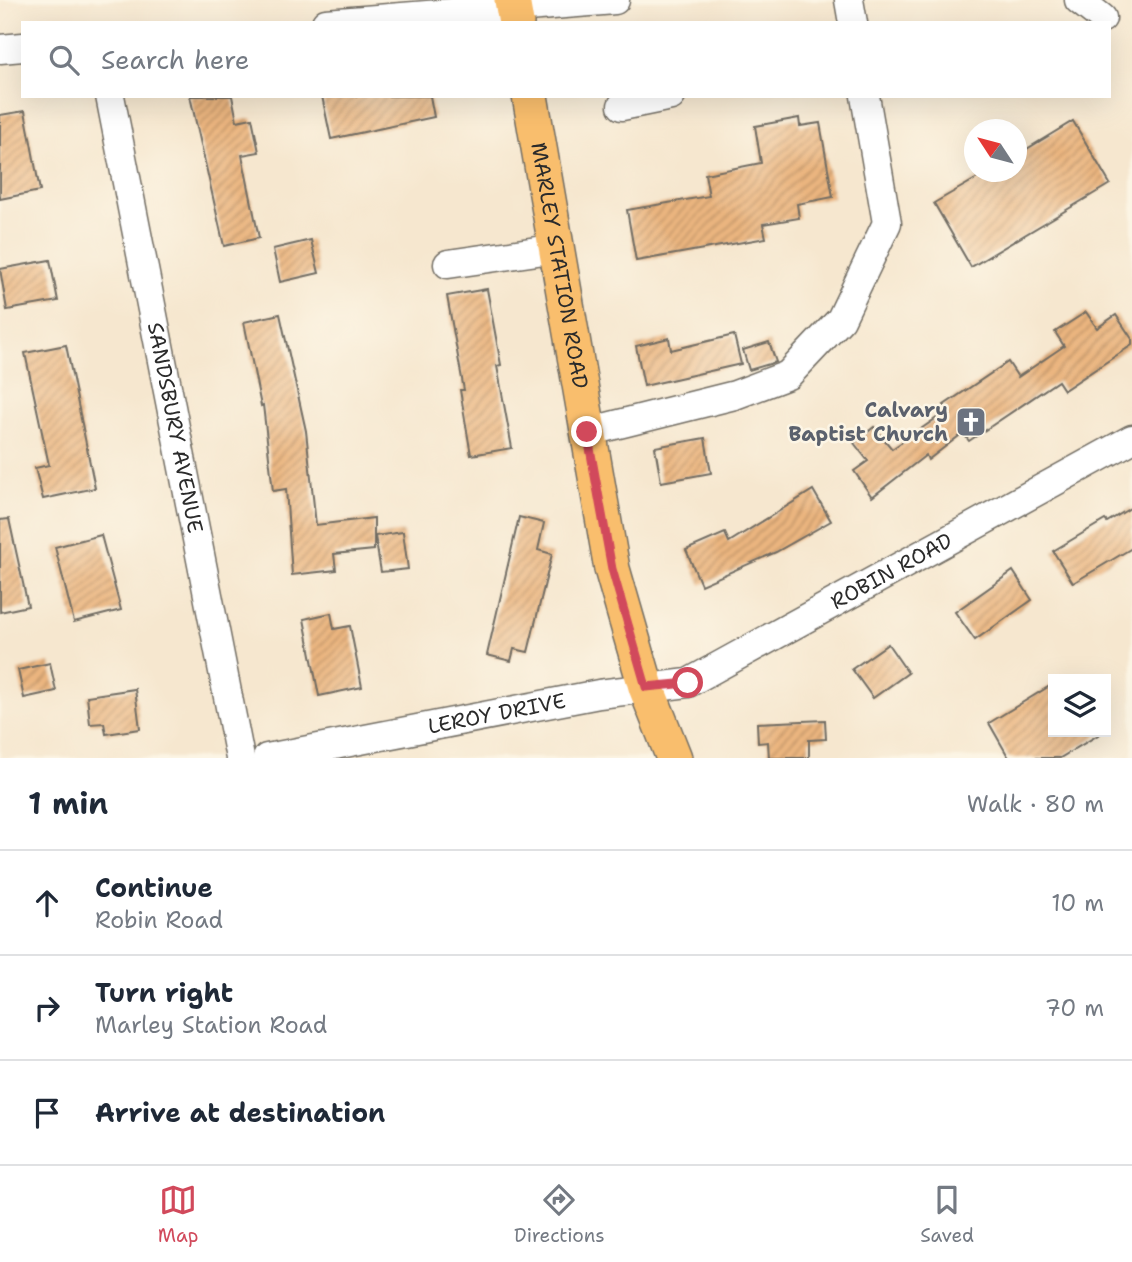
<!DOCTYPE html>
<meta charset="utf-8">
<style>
:root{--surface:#fff;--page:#f2f2f3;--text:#1f2937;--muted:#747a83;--line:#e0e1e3;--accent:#d1495b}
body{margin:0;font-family:"Shantell Sans",sans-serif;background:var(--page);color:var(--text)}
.controls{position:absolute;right:21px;bottom:21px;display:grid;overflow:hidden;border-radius:0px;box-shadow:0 7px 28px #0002}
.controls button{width:63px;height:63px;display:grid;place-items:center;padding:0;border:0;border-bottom:2px solid var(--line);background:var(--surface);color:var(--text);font:35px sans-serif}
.compass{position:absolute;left:964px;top:119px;width:63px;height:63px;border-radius:50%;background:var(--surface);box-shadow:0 7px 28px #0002;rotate:306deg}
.stop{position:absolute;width:21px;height:21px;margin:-16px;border:5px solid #d1495b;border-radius:50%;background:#fff}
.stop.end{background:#d1495b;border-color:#fff;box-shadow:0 2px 7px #0008}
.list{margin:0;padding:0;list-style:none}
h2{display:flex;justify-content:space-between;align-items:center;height:91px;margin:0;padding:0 28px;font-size:30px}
h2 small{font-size:23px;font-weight:400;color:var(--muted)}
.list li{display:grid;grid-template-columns:46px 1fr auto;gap:21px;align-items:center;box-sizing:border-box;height:105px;padding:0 28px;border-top:2px solid var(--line)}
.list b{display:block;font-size:26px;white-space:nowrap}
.list p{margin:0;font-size:23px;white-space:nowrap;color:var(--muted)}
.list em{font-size:23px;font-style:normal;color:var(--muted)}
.icon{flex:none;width:38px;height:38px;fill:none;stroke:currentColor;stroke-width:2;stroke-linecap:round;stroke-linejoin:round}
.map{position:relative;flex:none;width:1132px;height:758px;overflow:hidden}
.search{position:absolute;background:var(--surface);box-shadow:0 7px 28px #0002;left:21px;right:21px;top:21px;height:77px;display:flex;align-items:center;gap:18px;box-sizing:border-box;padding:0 24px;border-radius:0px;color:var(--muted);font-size:26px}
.sheet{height:406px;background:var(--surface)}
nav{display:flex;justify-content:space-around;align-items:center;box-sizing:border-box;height:98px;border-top:2px solid var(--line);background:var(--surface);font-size:19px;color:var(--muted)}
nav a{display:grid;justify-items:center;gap:4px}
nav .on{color:var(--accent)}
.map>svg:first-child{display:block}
.building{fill:url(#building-hatch)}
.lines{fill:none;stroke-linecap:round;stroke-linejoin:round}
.minor-casing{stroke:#726d64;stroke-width:31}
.major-casing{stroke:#726d64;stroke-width:38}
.minor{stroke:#fff;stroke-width:28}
.major{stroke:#f9be6d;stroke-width:35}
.route{stroke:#d1495b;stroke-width:9}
.labels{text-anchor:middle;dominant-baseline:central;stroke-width:5;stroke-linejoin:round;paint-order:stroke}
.street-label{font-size:21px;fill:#2b2b2b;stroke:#fcf5e5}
.worship-label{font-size:21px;font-weight:bold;fill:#5b616d;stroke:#fcf5e5;text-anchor:end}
</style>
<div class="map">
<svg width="1132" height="758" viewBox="0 0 1132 758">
<defs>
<pattern id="building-hatch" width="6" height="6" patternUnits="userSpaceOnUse" patternTransform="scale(1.75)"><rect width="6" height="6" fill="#ebb57f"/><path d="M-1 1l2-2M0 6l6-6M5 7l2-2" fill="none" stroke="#bf9368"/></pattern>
</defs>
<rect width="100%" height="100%" fill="#fcf5e5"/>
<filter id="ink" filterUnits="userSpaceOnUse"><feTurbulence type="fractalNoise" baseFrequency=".0143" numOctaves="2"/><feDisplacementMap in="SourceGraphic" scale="14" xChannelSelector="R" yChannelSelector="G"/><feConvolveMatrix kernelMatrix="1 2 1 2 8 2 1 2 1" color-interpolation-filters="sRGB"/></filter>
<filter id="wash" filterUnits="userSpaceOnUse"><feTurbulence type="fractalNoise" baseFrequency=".00686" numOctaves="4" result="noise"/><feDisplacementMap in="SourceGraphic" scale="28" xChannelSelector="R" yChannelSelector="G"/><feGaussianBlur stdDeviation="1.57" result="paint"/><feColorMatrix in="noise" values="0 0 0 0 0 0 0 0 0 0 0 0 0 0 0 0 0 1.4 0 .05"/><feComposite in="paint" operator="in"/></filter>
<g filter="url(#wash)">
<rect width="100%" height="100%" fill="#f6e7cf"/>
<g id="blocks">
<g class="building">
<polygon points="190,96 232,96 237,121 252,118 259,152 242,155 259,238 224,246"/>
<polygon points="322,96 430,96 434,117 331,139"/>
<polygon points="25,111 40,191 0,199 0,115"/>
<polygon points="799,118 800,126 820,123 833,197 797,204 799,218 763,224 766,238 636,261 627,210 709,196 705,174 761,163 755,126"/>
<polygon points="1073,121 1110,184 971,267 934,203 988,172 1017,172 1017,155"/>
<polygon points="311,240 319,273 280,282 273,249"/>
<polygon points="50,260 58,301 7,310 0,269"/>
<polygon points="487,289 501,365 497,366 512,448 471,455 460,390 464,390 447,296"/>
<polygon points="1086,312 1097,328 1116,315 1132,339 1132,345 1064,390 1058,381 969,441 963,433 928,460 926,455 872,497 854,471 868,461 854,443 874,427 892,449 948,410 944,405 1008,362 1018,377 1064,346 1055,332"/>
<polygon points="280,314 306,431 316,525 374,518 374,550 334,554 336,570 292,575 286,489 273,491 263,405 261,406 244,322"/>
<polygon points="734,335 741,364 644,386 636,346 669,338 671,350"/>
<polygon points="769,342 776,362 749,370 743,350"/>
<polygon points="66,345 95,488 43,499 35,468 49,465 25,353"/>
<polygon points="705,438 711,473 661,482 655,447"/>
<polygon points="813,490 831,521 776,552 701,585 686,550 725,533 729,542"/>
<polygon points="1132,507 1132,548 1073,583 1053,551 1105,520 1107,522"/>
<polygon points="519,517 544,523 538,550 552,554 528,652 514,649 511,661 487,655"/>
<polygon points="9,519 28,606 0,612 0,520"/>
<polygon points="403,532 408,569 381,572 375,536"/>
<polygon points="101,535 121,610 74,622 55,547"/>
<polygon points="1013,571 1032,600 975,640 955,612"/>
<polygon points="331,613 334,629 350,626 362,687 319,696 304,619"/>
<polygon points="888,644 908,673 873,698 852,669"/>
<polygon points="50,663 56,691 24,698 18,670"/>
<polygon points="1053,684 1053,732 1103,732 1060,758 1009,758 989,723"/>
<polygon points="135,689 140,729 106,734 104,723 90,724 87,696"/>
<polygon points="825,720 826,739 809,740 809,758 769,758 768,742 758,743 757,723"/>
</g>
</g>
</g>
<g filter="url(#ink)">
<use href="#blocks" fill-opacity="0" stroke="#726d64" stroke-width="2"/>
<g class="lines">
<g class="minor-casing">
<g id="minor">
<polyline points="849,0 853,23"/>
<polyline points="1079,0 1102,18"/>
<polyline points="326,23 615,0"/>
<polyline points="0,49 23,47"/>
<path id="s1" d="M110,96L240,758"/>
<polyline points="622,106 671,96"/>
<polyline points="448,264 558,248"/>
<polyline points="587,432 735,395 788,375 841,319 887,223 865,96"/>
<path id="s2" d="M267,758L599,694L688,683L1132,439"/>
</g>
</g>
<g class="major-casing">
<g id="major">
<polyline points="512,0 516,23"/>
<path id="s3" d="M530,96L612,569L646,687L674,758"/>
</g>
</g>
<use href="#minor" class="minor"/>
<use href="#major" class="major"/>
</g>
</g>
<g class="lines" filter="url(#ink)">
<polyline class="route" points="587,432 612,569 646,687 688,683"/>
</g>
<defs>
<g id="church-square" transform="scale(1.575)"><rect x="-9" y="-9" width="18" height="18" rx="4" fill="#6b7280" stroke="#fcf5e5"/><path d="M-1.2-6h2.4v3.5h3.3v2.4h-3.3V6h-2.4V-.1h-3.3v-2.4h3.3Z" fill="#fff"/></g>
</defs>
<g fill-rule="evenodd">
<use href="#church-square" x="971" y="422"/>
</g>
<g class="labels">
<g class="street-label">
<text stroke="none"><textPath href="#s3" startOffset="172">MARLEY STATION ROAD</textPath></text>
<text stroke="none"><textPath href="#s1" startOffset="338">SANDSBURY AVENUE</textPath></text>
<text stroke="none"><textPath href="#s2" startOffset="660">ROBIN ROAD</textPath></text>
<text stroke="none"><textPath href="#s2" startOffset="234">LEROY DRIVE</textPath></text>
</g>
<g class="worship-label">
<text x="948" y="410">Calvary<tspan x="948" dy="24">Baptist Church</tspan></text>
</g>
</g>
</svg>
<div class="controls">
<button><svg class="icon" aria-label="layers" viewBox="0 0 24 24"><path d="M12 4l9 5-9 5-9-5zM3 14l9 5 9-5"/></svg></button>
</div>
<svg class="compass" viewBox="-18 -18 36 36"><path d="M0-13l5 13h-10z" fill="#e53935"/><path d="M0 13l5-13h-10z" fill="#747a83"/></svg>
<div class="stop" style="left:688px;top:683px"></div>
<div class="stop end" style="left:587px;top:432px"></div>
<div class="search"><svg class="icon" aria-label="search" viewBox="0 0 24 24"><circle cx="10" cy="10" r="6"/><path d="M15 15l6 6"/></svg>Search here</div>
</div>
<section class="sheet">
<h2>1 min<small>Walk · 80 m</small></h2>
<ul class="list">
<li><svg class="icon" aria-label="ahead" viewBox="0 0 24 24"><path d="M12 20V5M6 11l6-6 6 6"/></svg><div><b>Continue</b><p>Robin Road</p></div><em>10 m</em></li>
<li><svg class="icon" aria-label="right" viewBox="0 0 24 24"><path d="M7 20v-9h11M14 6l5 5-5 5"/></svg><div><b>Turn right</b><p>Marley Station Road</p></div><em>70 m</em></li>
<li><svg class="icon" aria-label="arrive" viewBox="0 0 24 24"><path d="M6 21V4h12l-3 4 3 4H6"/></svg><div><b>Arrive at destination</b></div></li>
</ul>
</section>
<nav>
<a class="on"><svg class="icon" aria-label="map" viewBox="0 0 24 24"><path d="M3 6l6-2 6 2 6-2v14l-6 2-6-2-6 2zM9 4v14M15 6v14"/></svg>Map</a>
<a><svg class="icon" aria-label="directions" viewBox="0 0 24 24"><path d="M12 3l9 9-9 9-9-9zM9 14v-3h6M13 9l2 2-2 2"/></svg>Directions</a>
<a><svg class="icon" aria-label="saved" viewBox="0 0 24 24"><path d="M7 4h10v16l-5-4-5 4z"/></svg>Saved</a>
</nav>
